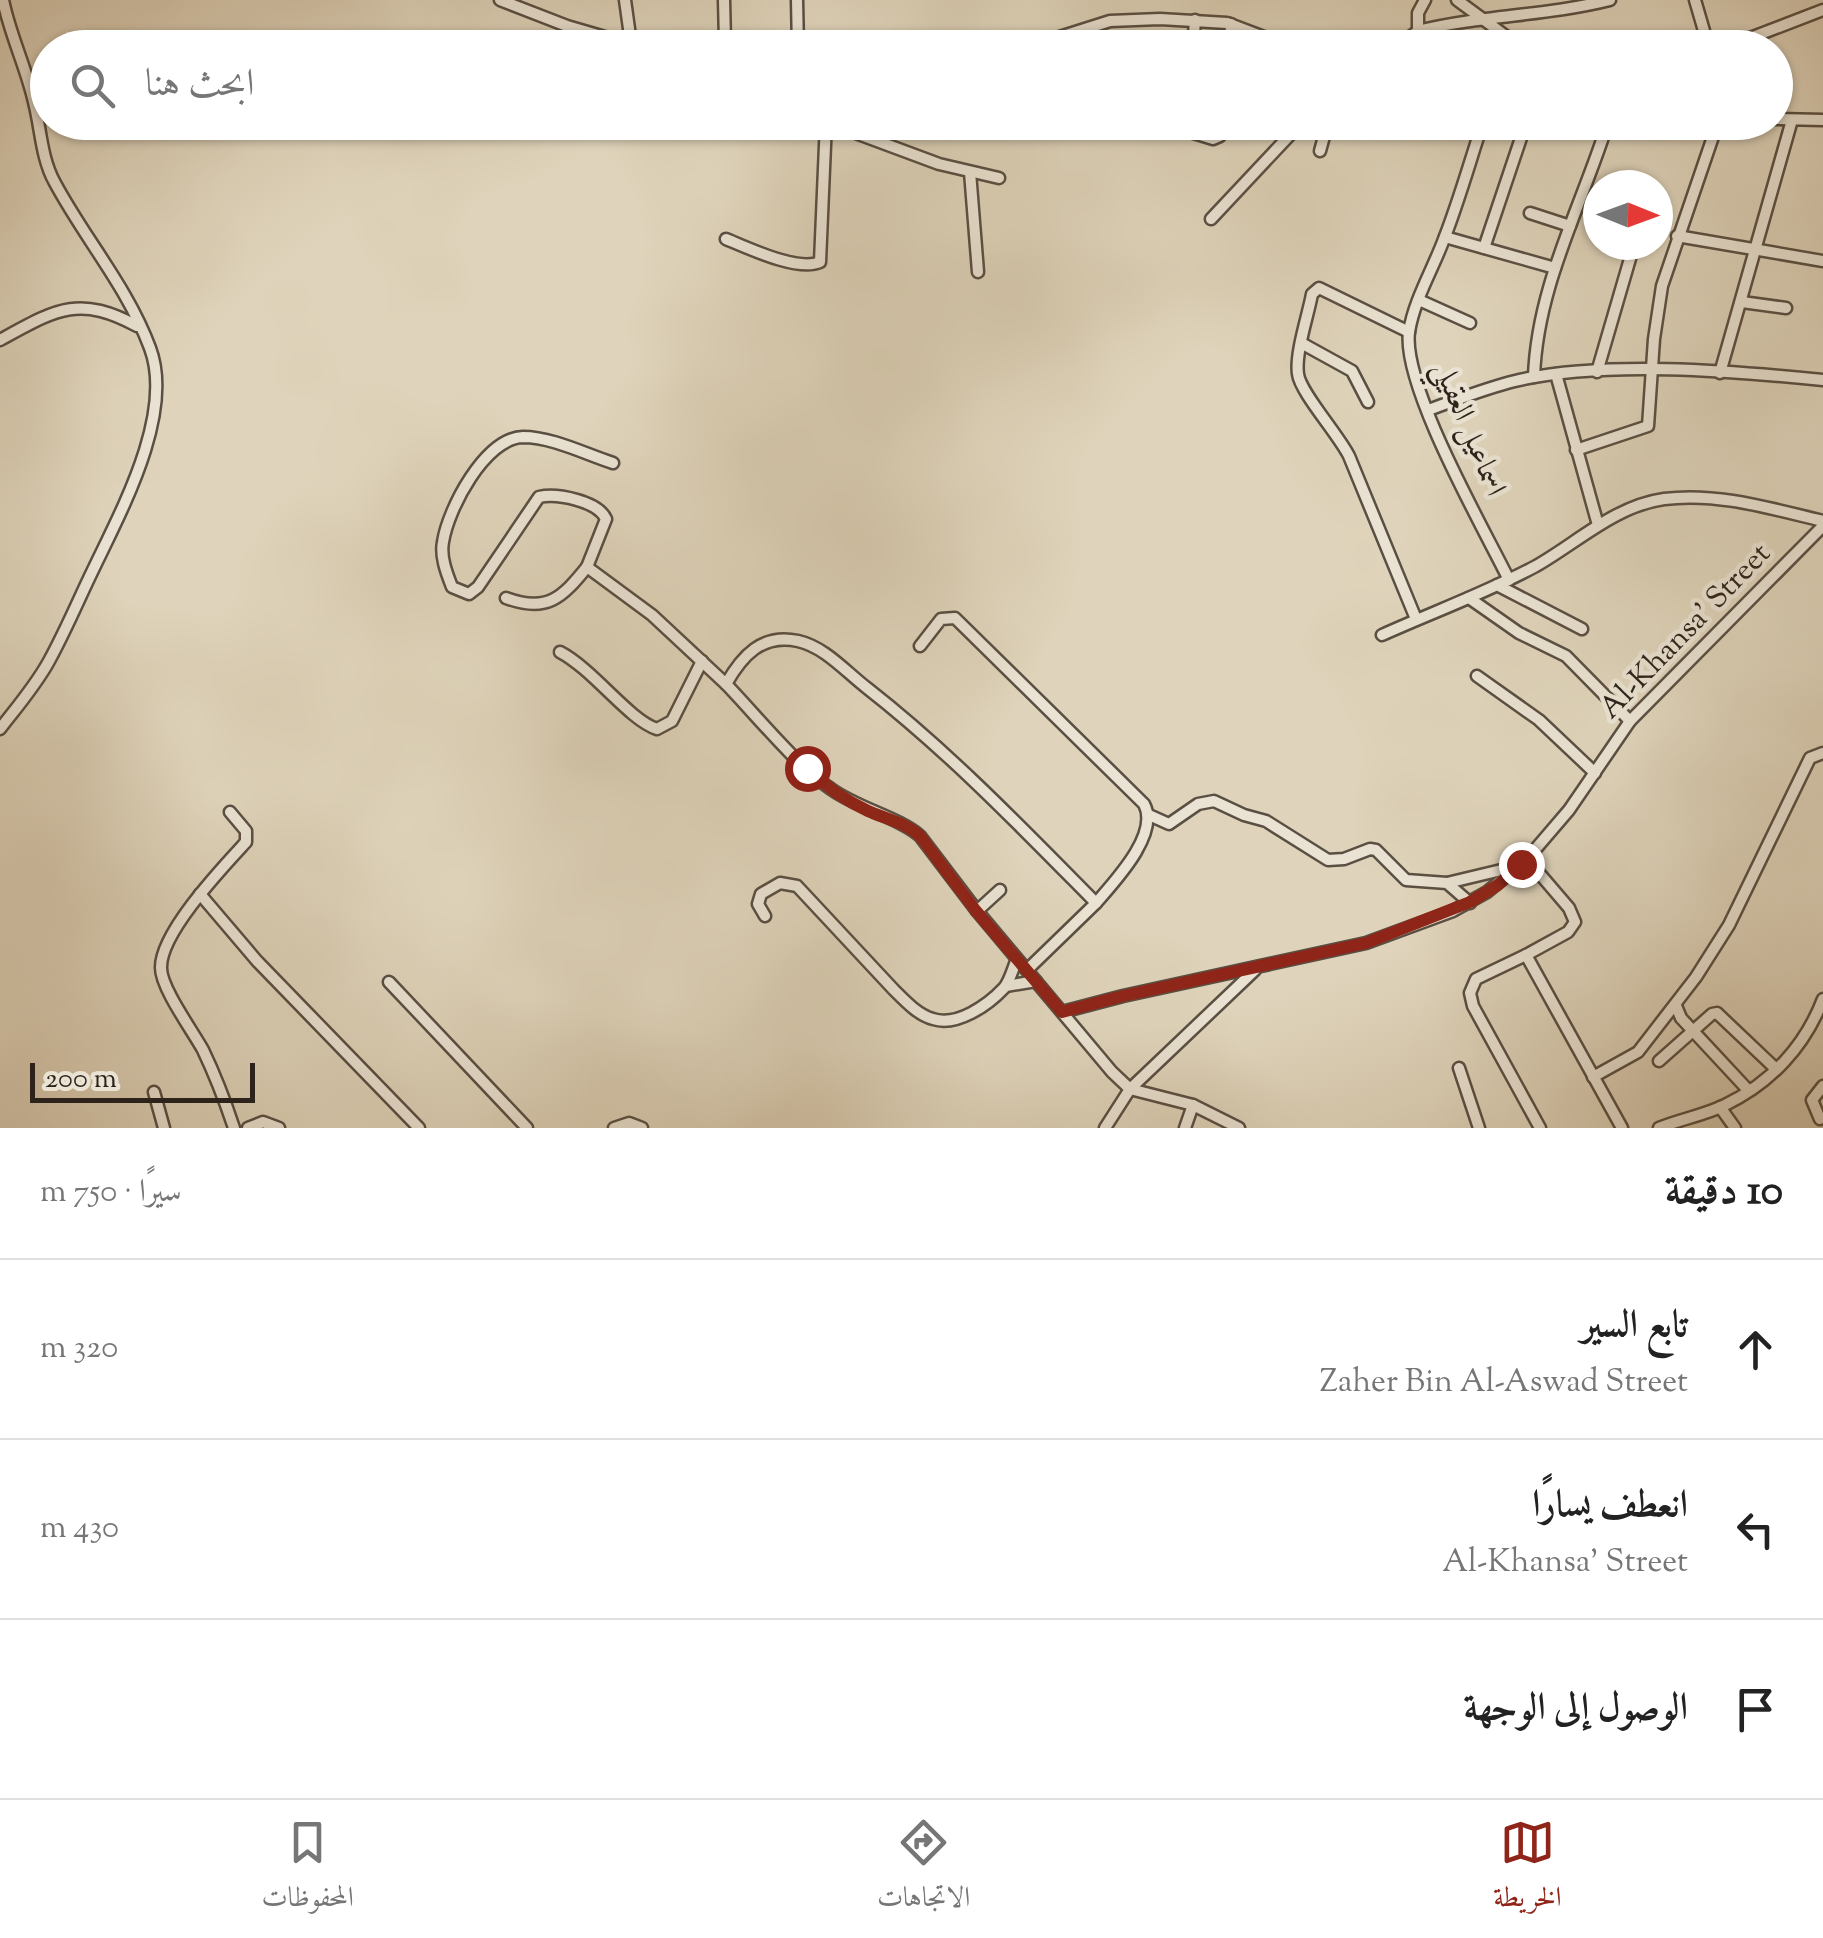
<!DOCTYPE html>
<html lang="ar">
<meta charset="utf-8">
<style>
:root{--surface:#fff;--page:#f2f2f2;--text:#222;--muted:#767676;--line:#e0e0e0;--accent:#8f2418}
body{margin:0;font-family:"Sorts Mill Goudy",Amiri,serif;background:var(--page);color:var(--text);direction:rtl}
.compass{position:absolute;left:1583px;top:170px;width:90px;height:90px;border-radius:50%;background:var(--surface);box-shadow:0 2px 8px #0004;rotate:91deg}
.scale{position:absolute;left:30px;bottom:25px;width:225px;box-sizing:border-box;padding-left:10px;border:5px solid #2d231b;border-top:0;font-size:28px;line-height:35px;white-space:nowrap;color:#2d231b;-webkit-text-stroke:8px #eae3d3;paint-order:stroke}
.stop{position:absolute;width:30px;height:30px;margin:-22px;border:8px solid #8f2418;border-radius:50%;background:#fff}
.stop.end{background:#8f2418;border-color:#fff;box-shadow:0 2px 10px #0008}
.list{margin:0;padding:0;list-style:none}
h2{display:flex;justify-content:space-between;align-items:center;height:130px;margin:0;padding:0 40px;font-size:42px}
h2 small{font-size:32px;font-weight:400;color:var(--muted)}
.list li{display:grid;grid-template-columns:65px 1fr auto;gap:30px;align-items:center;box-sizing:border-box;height:180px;padding:0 40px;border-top:2px solid var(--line)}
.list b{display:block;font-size:38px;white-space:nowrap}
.list p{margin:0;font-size:32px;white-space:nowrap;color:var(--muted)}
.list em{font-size:32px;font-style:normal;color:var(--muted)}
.icon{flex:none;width:55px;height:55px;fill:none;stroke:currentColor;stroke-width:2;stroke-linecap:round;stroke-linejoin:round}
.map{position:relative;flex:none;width:1823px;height:1128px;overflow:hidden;direction:ltr}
.search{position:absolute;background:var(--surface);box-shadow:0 2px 8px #0004;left:30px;right:30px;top:30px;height:110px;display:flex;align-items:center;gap:25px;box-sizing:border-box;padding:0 35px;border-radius:55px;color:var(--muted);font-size:38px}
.sheet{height:670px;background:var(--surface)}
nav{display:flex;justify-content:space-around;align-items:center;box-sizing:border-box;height:140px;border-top:2px solid var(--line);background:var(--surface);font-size:28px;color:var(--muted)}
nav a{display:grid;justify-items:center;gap:5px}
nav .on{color:var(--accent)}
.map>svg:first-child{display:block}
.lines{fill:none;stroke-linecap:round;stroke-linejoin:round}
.minor-casing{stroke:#5a4f43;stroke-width:15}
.minor{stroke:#eae3d3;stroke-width:10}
.route{stroke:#8f2418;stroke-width:12}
.labels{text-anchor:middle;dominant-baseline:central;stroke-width:9;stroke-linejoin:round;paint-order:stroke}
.street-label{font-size:30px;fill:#2d231b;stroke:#eae3d3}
</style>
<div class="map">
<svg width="1823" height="1128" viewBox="0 0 1823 1128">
<rect width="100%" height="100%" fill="#dfd4bb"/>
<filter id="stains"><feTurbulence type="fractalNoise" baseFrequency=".002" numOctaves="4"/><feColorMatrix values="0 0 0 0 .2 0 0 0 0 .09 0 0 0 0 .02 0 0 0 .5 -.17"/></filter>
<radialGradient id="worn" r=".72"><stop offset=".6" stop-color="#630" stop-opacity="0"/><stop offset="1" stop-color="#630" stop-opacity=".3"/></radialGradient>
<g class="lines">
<g class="minor-casing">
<g id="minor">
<polyline points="500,0 567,26 622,42 725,42 790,48"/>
<polyline points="625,0 631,43"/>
<polyline points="724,0 725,42"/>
<polyline points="797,0 798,48"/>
<path d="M1425,0L1418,13V31C1482,15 1546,16 1610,0"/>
<polyline points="1457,0 1522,48"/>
<polyline points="1695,0 1709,48"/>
<polyline points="1025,48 1110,21 1160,19 1227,23 1293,48"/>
<polyline points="1193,48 1195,20"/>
<polyline points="1230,48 1231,24"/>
<polyline points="1395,48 1418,31"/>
<polyline points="1724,48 1823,10"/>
<polyline points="1776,119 1823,120"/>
<polyline points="826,122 939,164 999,178"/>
<polyline points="1159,122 1187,131"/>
<polyline points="1187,122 1187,131 1213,139 1220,136 1224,122"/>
<path d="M1483,122C1470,161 1459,201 1444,239C1433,269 1414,300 1409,332C1402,386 1483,527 1509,580"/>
<polyline points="1320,151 1328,122"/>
<polyline points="970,172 978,272"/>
<polyline points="1530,213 1570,226"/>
<polyline points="1211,219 1302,122"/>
<polyline points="1677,236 1823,261"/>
<polyline points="1445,237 1555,268"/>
<path d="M726,239C748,248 798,272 820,262L826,122"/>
<polyline points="1484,248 1525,126"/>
<polyline points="1419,300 1470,323"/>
<polyline points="1742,302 1786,308"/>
<path d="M1409,332L1319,288L1312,294C1308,316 1295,353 1298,374C1300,392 1338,434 1349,456L1416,619"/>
<path d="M0,340C55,310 78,294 137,326"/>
<polyline points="1303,344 1352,371 1368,402"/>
<polyline points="1597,372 1634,245"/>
<polyline points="1720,373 1792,120"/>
<polyline points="1556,374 1598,525"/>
<path d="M1534,377C1537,286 1581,208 1608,122"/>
<path d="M1428,410C1456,400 1486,388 1515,381C1601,360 1734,371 1823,380"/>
<polyline points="1576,450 1648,426 1654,339 1662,286 1718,122"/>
<path d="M613,463C585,454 552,437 523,437C485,438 448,509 443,542C440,557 447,574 452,587L469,594L478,587L539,497C557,493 598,501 606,519L587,567L652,615L726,684"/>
<polyline points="1497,585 1582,629"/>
<path d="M506,598C547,613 562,598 587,567"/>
<polyline points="1469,598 1519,633 1566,656 1630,721"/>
<path d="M1382,635C1433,612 1486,593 1536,566C1578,542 1615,506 1664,499C1718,492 1772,509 1823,521"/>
<path d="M920,646L941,619L955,618L1144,804C1160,834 1115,881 1096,903"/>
<path d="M560,652C594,670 629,720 657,729L672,721L702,661"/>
<polyline points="1477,676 1539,720 1595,773"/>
<path d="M0,729C17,707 36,685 49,661C65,632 78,601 92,572C120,513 175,414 150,348C128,288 85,239 55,183C41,158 41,129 34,102C26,67 10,35 3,0"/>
<path d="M230,812L246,831V842C223,867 160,933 161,968C161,988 192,1030 203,1050C215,1075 225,1101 234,1128"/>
<polyline points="1149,815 1169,824 1198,804 1214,801 1244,815 1266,821 1328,860 1344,859 1370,849 1376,850 1406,880 1447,883 1470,903"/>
<polyline points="1527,859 1569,908 1575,922 1568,932 1526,955 1622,1128"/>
<polyline points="1447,883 1514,867"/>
<polyline points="200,894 257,961 419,1128"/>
<polyline points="977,911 1000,890"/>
<path d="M765,916L758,904L761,894L780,883L797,886L894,990C905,1001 918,1015 933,1019C957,1027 988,1005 1004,988C1010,981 1013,968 1017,959"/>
<polyline points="1526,955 1476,979 1470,993 1473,1006 1540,1128"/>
<path d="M1027,970L1096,903C1022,828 950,753 867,688C846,672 825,647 798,641C762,633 742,656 726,684C755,714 797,766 831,789C857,808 900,818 920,836L977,911L1112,1072L1130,1089L1193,1105L1239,1128"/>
<polyline points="389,982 527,1128"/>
<polyline points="1006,986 1036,981"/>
<polyline points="1676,1006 1681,1018 1748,1090"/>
<polyline points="1062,1012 1123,996 1366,943 1453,911 1487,892 1527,859 1569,810 1630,721 1823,526"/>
<polyline points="1659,1061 1712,1014 1717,1013 1776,1069"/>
<polyline points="1459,1068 1479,1128"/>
<polyline points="1593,1077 1638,1052 1696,977 1729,925 1810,758 1823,753"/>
<polyline points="154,1092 164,1128"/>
<polyline points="1720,1107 1735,1128"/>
<polyline points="1820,1119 1812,1100 1823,1086"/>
<polyline points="248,1128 263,1122 279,1128"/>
<polyline points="614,1128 629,1123 642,1128"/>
<polyline points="1105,1128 1130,1089 1255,970"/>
<polyline points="1185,1128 1193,1105"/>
<path d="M1659,1128C1681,1119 1705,1115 1725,1105C1771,1083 1805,1046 1823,999"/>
</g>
</g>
<use href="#minor" class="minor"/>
</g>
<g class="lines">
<path class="route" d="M807,768C825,786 844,800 868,811C886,819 906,823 920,836L976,911L1062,1012L1123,996L1366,943L1470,902L1498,885L1521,864"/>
</g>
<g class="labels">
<g class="street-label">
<text transform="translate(1468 429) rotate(67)">اسماعيل العقيلي</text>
<text transform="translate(1686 632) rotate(-46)">Al-Khansa' Street</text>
</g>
</g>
<rect width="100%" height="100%" filter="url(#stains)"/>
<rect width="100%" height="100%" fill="url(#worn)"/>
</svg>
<svg class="compass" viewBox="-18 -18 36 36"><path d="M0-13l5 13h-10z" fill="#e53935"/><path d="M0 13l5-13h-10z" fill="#767676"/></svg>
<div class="scale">200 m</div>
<div class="stop" style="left:807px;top:768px"></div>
<div class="stop end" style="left:1521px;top:864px"></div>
<div class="search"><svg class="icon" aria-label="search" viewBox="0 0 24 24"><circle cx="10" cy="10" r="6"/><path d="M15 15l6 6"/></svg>ابحث هنا</div>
</div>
<section class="sheet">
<h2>10 دقيقة<small>سيرًا · 750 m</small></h2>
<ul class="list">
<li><svg class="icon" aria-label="ahead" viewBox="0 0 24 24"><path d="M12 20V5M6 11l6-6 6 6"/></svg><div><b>تابع السير</b><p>Zaher Bin Al-Aswad Street</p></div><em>320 m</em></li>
<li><svg class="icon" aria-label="left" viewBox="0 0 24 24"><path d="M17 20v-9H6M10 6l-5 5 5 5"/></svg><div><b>انعطف يسارًا</b><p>Al-Khansa' Street</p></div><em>430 m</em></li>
<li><svg class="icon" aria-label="arrive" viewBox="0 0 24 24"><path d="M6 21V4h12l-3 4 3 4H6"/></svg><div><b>الوصول إلى الوجهة</b></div></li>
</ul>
</section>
<nav>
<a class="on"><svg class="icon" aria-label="map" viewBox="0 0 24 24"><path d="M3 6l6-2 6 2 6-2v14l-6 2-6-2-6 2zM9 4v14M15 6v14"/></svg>الخريطة</a>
<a><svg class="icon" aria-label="directions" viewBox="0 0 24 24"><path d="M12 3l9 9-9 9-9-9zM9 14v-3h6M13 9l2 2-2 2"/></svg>الاتجاهات</a>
<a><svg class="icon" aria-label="saved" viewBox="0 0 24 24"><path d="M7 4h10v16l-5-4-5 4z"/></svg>المحفوظات</a>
</nav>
